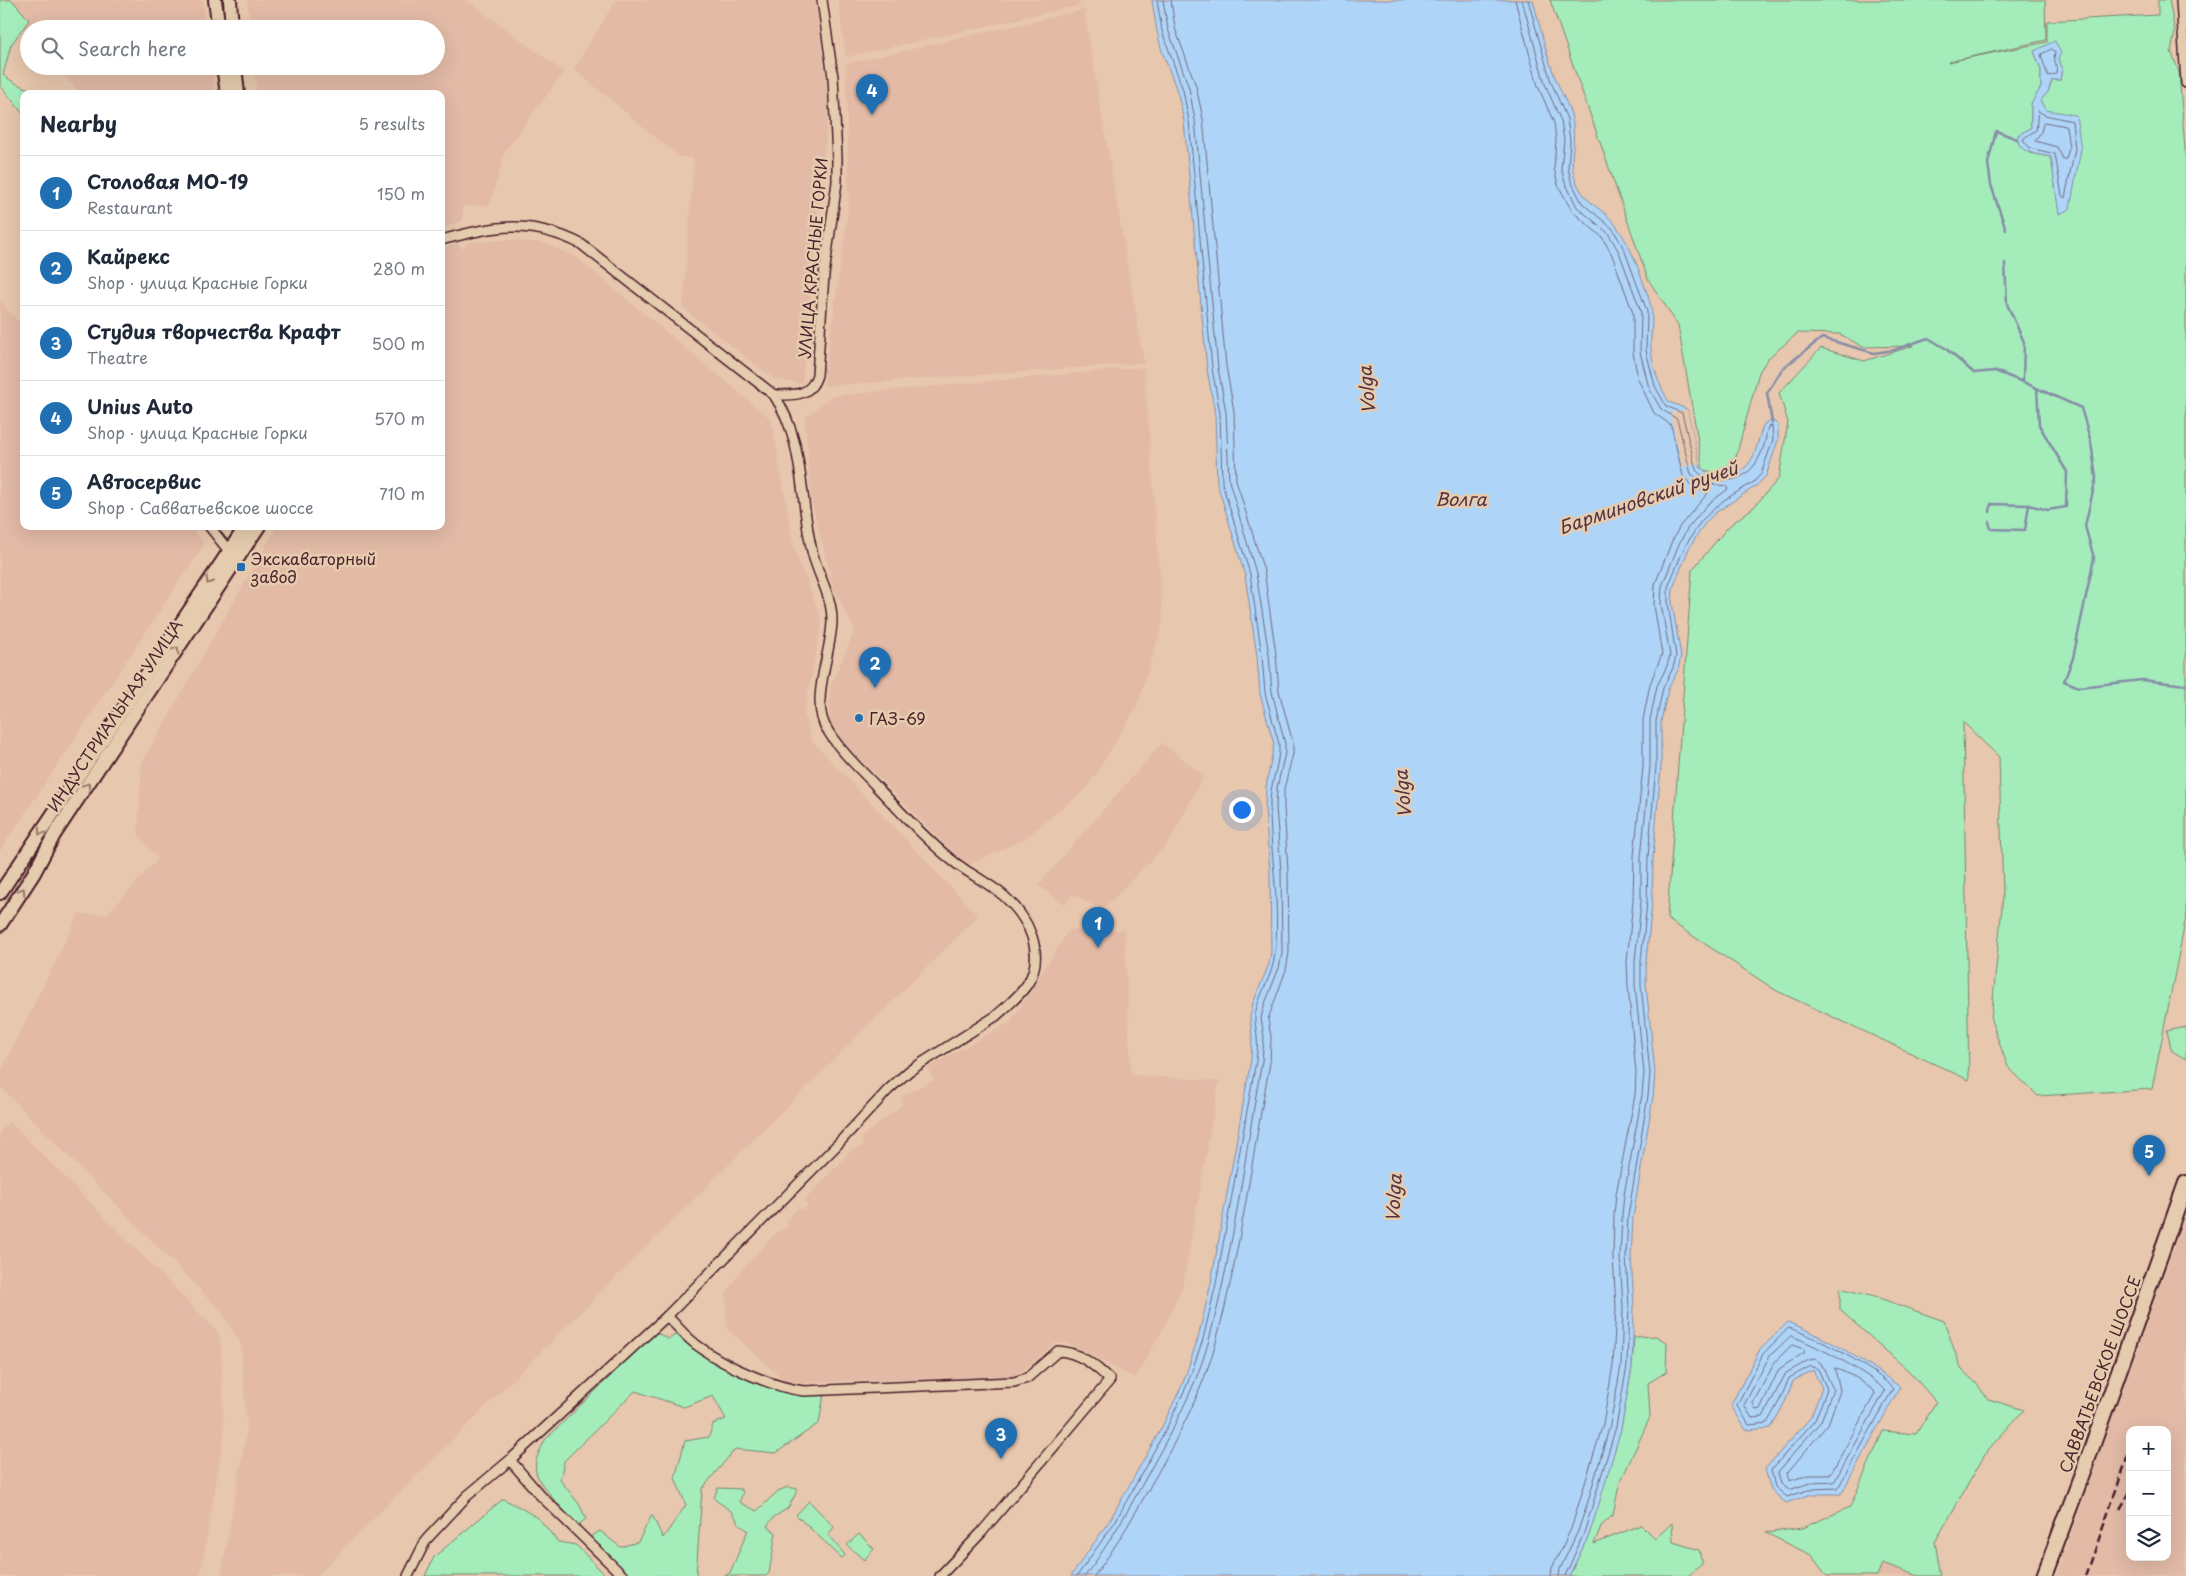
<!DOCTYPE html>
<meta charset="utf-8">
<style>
:root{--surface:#fff;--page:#f2f2f3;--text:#1f2937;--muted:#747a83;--line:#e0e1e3;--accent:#1f6fb2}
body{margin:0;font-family:"Playpen Sans",sans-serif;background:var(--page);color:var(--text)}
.controls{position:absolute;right:15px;bottom:15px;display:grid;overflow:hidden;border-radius:10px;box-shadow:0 5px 20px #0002}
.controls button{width:45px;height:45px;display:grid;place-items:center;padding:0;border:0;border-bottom:1px solid var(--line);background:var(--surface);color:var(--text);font:25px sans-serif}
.you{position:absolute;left:1241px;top:809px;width:18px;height:18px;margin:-12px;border:4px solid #fff;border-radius:50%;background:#1a73e8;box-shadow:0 0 0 8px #1a73e833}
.badge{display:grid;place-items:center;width:32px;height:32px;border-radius:50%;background:var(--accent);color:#fff;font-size:16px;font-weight:700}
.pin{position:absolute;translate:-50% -41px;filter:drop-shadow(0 1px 2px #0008)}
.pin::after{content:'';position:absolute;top:26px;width:18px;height:15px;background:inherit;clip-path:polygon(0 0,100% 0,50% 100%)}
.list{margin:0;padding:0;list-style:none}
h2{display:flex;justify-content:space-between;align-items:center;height:65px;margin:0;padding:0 20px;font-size:21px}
h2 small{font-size:16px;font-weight:400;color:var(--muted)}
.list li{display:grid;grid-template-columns:32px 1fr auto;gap:15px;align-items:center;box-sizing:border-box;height:75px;padding:0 20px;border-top:1px solid var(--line)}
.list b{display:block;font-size:19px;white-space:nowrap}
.list p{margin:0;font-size:16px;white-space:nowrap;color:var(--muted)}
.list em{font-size:16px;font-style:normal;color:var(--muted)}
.icon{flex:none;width:28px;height:28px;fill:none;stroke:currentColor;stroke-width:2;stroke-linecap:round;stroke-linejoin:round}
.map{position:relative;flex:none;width:2186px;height:1576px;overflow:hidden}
.search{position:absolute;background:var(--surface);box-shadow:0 5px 20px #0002;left:20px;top:20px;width:425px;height:55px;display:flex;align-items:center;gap:12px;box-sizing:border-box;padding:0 18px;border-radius:28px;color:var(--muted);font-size:19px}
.panel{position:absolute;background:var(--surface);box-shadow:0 5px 20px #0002;left:20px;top:90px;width:425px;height:440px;border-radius:10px}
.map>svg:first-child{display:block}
.built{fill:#e2baa6;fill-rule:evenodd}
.green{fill:#a4edbb;stroke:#778673;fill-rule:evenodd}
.water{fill:#aed5f8;stroke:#868ca6}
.pier{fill:#e7c7ad}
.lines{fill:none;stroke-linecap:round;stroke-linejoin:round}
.shore{stroke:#72687d;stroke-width:1}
.stream{stroke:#868ca6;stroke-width:2.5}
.street-casing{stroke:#4a1f2b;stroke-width:12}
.secondary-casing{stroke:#4a1f2b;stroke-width:16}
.primary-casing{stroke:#4a1f2b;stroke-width:18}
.street{stroke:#e6ccae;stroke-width:9}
.secondary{stroke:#e6ccae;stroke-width:12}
.primary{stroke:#e6ccae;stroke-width:14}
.rail{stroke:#4a1f2b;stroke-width:2.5;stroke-dasharray:8 4;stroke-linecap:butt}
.oneway{stroke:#98766c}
.poi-dot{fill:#1f6fb2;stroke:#e6ccae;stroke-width:2}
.labels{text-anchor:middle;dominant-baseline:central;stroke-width:5;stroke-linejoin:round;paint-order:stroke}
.street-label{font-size:16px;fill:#4a1f2b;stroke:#e6ccae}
.poi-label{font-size:16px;fill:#4a1f2b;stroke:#e6ccae;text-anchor:start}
.water-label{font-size:18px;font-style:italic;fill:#543140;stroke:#e6ccae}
</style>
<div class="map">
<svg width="2186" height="1576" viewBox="0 0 2186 1576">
<rect width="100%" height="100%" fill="#e7c7ad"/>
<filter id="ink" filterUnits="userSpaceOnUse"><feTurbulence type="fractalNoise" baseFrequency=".02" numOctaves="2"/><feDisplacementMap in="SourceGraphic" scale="10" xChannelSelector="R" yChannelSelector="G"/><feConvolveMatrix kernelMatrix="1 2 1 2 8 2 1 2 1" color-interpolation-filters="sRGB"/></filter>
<g filter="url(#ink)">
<g class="built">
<polygon points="1,0 203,0 206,29 29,29 29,33"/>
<polygon points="247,0 466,0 564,72 505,151 490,205 463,206 462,221 441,228 441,94 257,94 254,66 436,66 436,29 250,29"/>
<polygon points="616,0 815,0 829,103 802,384 774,379 683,308 694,158 679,157 574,69"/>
<polygon points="838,0 1079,0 1080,5 846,57"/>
<polygon points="1084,10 1144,363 823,386 849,206 846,64"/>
<polygon points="57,66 211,66 215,94 80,94"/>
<polygon points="509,240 544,243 577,258 771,419 794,548 822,621 804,714 812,741 978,916 316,1576 221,1576 247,1430 241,1344 219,1309 0,1086 0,1073 79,914 106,915 158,859 138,833 142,763 277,526 441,526 441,249 456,244 464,249 469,242"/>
<polygon points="0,300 24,329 24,526 189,526 204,544 0,851"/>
<polygon points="1144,367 1163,622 1137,706 1088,787 1024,839 966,866 829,727 830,688 855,630 834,589 811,499 805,418 831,396"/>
<polygon points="1162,743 1204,776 1168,843 1102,910 1073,894 1065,904 1038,885"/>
<polygon points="1069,930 1124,930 1131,1075 1219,1081 1183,1284 1162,1331 1135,1378 1067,1343 1055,1343 1017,1376 1011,1377 788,1383 727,1329 726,1294 741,1271 777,1232 788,1227 786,1220 799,1208 804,1210 808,1205 804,1201 852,1150 863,1146 862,1137 902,1105 902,1096 934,1080 928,1067 1011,1022"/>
<polygon points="10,1122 218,1332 221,1347 224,1435 200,1576 0,1576 0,1132"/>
<path d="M2186,1215V1576H2056L2155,1300ZM2130,1430H2167V1557H2130Z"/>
<polygon points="1882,1563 1919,1576 1877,1576"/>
</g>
<g class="green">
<path d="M0,0H12L29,20L11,45L3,75C19,87 32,91 52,94H24V115L0,85Z"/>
<path d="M1550,0H2045L2046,40L1948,62L2047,42V21L2158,15V0H2169L2175,32L2171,51L2179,72L2186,162V917L2152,1089L2038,1096L2008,1067L1991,1020L2003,896L1999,757L1963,722L1969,1080L1777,991L1667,919L1692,570L1729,526L1754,507L1779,478L1788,422L1779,393L1821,348L1864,361L1913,346L1863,347L1840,334L1798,333L1768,358L1759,372L1731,475L1703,470L1678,325L1648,279ZM2034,51L2058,59L2062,67L2060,80H2052L2048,92L2040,101L2046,110L2059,213L2051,157L2029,153L2018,135L2031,128V104L2041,88V70Z"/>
<polygon points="2186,1027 2186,1059 2172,1051 2167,1031"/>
<polygon points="1840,1288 1882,1299 1944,1321 1961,1369 1975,1382 1988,1399 2024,1410 1987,1451 1935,1542 1941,1576 1919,1576 1882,1563 1877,1576 1827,1576 1811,1555 1766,1533 1802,1528 1850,1507 1883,1431 1916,1434 1936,1402 1910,1372 1840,1310"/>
<path d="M656,1332L668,1339L678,1334L698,1351L732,1369L824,1394L819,1423L776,1453L735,1449L702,1489L696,1576H630L590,1537L600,1531L620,1547L638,1542L652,1515L663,1538L686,1505L675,1478L685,1441L709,1437L713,1424L726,1419L713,1396L684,1407L635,1391L564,1461L560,1480L579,1504L586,1519L578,1525C568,1515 560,1506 551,1496C532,1473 531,1466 545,1440Z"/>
<polygon points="1656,1336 1667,1343 1666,1372 1648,1383 1650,1417 1619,1485 1613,1515 1601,1526 1594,1544 1641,1525 1655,1539 1672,1523 1673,1542 1699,1550 1702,1564 1688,1576 1569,1576 1589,1535 1621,1429 1632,1367 1634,1337"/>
<path d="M788,1487L798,1489L788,1508L774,1517L767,1526L776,1533L769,1573L766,1576H724L730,1573L748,1530C737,1524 739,1523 733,1513C730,1509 718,1503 714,1498L718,1488L741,1489L743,1493L739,1502L757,1511L778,1491Z"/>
<polygon points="503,1499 521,1508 539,1519 558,1542 576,1545 606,1576 425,1576 434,1557"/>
<polygon points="809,1501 834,1527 828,1535 845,1555 842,1558 796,1515"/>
<polygon points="859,1534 874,1549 864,1560 847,1545"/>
</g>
<g class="water">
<path d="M1152,0H1533C1540,27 1546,54 1556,80C1561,93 1569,105 1572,119C1577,140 1568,160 1575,179C1586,207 1603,206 1617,227C1631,246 1640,273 1648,296C1653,311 1652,322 1651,337C1649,359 1658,384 1669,402L1687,409L1700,467L1708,473L1736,475C1758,461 1755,445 1764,424L1772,420L1778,425V440L1766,476L1756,486L1715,513L1705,523L1689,548L1673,588L1672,603L1681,656L1678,670L1668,689L1661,721V767L1653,857L1652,902L1646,961V984L1655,1073L1653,1097L1633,1217L1631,1257L1634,1306L1632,1367L1621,1429L1599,1504L1589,1535L1569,1576H1071L1110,1520L1162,1427L1183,1383L1198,1338L1211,1283L1251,1060L1252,1037L1250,1017L1253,1003L1269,964L1271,952L1270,872L1265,808L1266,787L1274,744L1260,694L1257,656L1245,575L1217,483L1215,414L1207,369L1184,121C1179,94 1173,79 1163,54C1157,37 1155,18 1152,0Z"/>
<path d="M2055,41L2061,53L2058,59L2062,67L2060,80H2052L2048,92L2040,101L2046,110L2076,115L2081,149L2070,209L2059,214L2051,157C2038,154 2015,154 2018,135L2031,128V104L2041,87V70L2034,51Z"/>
<path d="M1788,1322C1828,1338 1865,1361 1900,1387L1841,1494H1811L1786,1503L1771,1490L1765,1469L1811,1417L1822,1388L1813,1370L1793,1381L1786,1400L1771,1428L1746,1430L1731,1405L1759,1351Z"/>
</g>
<polygon class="pier" points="1687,409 1699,463 1682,467 1670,413"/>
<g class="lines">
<g class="shore">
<polyline points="1515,0 1538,86 1554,123 1556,140 1554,168 1558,185 1572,211 1602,237 1612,255 1633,313 1633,352 1638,379 1654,413 1671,425 1683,476 1692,486 1708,493 1680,526 1672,541 1655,584 1654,605 1662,654 1650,684 1643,720 1643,767 1634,856 1633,901 1627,961 1628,986 1636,1073 1635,1095 1616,1194 1614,1215 1613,1257 1616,1307 1613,1365 1603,1424 1571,1529 1552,1568 1551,1576"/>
<polyline points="1522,0 1545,84 1561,121 1564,140 1561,168 1565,182 1577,207 1608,233 1619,252 1641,312 1640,352 1649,388 1661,409 1677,419 1691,474 1704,483 1726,486 1728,489 1707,505 1687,529 1679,544 1662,586 1661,604 1670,655 1667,666 1657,686 1650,720 1650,767 1641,857 1641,902 1635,961 1635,985 1644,1073 1642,1095 1624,1195 1622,1215 1620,1257 1623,1307 1621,1366 1610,1425 1588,1501 1578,1531 1560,1569 1559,1576"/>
<path d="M1528,0L1551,82L1567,119L1570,140L1568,168L1571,181L1582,203L1613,229L1624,249L1647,311L1646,351L1655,386L1666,406L1682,413L1696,470C1702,477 1711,479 1721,480C1745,483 1759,464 1765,442C1766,437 1766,432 1768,427L1772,426L1773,440L1761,474L1754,482L1724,500L1702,520L1685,546L1668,587V603L1676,656L1673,668L1663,688L1656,721V767L1648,857L1647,902L1641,961V985L1650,1073L1648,1096L1628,1216L1626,1257L1629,1307L1627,1366L1616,1427L1584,1533L1565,1576"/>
<path d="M2052,49L2055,52C2053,61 2058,66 2056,74L2048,76L2041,55Z"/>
<polygon points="2038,111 2045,115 2072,121 2075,149 2065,198 2062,196 2055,154 2030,148 2023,140 2024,138 2036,130"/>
<polygon points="2044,122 2066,126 2069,148 2066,159 2063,159 2057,147 2035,141 2041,132"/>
<path d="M1789,1328C1813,1335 1879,1370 1893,1389L1838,1488L1811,1489L1787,1497L1775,1487L1771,1470L1815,1420L1827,1389L1818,1369L1811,1366L1789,1378L1781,1398L1767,1423L1749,1425L1737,1405L1763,1354Z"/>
<path d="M1791,1336C1812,1343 1872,1374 1885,1391L1834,1482L1810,1483L1789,1490L1781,1484L1778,1472L1821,1421L1833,1389L1821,1363L1815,1359L1809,1360L1786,1373L1763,1417L1752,1418L1744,1405L1769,1357Z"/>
<polygon points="1792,1345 1804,1349 1805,1352 1779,1369 1760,1409 1756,1410 1753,1403 1775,1362"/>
<polygon points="1835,1368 1857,1378 1874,1391 1875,1394 1830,1475 1809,1475 1789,1481 1787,1473 1828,1424 1840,1391"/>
<path d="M1077,1576L1115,1522L1166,1429L1187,1385L1203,1339L1216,1284L1256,1061C1257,1053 1258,1045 1257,1038C1257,1030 1254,1023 1255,1015C1259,993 1273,976 1275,953C1281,902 1269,851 1270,800C1271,781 1280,763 1279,744L1265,693L1262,656L1250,574L1222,483L1220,413L1212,368L1189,121L1183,90L1162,31L1157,0"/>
<path d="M1085,1576C1109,1544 1129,1509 1148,1474C1172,1430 1196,1388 1209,1340C1234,1249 1245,1154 1262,1061L1264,1037L1261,1018L1264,1006L1279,968L1282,953L1281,871L1276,807L1277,788L1285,753V744L1272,692L1269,655L1256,573L1229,481L1226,412L1218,368L1195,120L1189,88L1168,29L1163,0"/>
<path d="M1094,1576C1118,1545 1137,1510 1156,1476C1180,1433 1203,1390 1216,1342C1241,1251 1252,1155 1270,1063L1271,1037L1268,1019L1286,970L1289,953L1288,871L1284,807V789L1293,754V743L1279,691L1276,654L1264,571L1236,480L1234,411L1226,366L1203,119L1196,86L1175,28L1171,0"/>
</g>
<g class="stream">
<polyline points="2006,230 1991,185 1988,163 1996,131 2017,139"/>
<polyline points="2023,382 2081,408 2091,442 2096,478 2085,526 2094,558 2073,658 2064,681 2079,687 2142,680 2186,685"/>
<polyline points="1772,423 1767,393 1783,368 1822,338 1874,353 1894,350 1928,338 1945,348 1974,373 1995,371 2023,382 2024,342 2007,304 2005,263"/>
<polyline points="1990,512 1991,504 2029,505 2048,510 2066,507 2067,472 2039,425 2037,388"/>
<polyline points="1989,522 1991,529 2025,530 2029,505"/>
</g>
<g class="street-casing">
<g id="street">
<polyline points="2181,0 2186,83"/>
<path d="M774,395C793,395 811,397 817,375L824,275L837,182V158L833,77L822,0"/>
<polyline points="209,526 232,555"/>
<path d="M667,1316C678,1327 688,1340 701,1348C725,1366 775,1388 804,1391L1014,1382L1027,1378L1058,1351C1079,1352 1096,1366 1110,1380L981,1533L940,1576"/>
<polyline points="510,1460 540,1495 623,1576"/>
<path d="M408,1576L426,1540L467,1496L510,1460L667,1316L836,1146L888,1090L909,1071L996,1016C1007,1006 1020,996 1028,983C1046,953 1028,917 1004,896C986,881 965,872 948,857C921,835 899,810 875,785C859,768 840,751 828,731C808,702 832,654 832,620C832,597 819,577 813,555C799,502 806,442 774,395L581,244C530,218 494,226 441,240"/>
</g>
</g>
<g class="secondary-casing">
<g id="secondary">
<polyline points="215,0 219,29"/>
<polyline points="230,0 232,29"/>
<polyline points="223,66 227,94"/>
<polyline points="235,66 238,94"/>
<polyline points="0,893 246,526"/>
<polyline points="0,925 34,873 54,835 259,526"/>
</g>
</g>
<g class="primary-casing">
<polyline id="primary" points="2044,1576 2083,1472 2186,1183"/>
</g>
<use href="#street" class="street"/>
<use href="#secondary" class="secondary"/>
<use href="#primary" class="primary"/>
<g class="rail">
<polyline points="2120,1509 2130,1492"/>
<polyline points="2086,1576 2130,1450"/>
</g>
</g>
<defs><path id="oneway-chevron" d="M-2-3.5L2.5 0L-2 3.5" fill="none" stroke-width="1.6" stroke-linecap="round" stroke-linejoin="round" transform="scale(1.25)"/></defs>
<g class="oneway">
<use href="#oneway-chevron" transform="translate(209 581) rotate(124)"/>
<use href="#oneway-chevron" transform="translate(176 650) rotate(-56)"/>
<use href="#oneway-chevron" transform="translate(87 786) rotate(-56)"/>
<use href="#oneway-chevron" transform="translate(41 832) rotate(124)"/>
<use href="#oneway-chevron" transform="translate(22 891) rotate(-57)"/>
</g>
</g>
<g class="poi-dot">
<rect x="236" y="562" width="10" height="10" rx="2.5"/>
<circle cx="859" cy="718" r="5"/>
</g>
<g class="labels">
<g class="street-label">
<text transform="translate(812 258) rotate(-85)">УЛИЦА КРАСНЫЕ ГОРКИ</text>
<text transform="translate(114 715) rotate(-56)">ИНДУСТРИАЛЬНАЯ УЛИЦА</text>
<text transform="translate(2099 1374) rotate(-70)">САВВАТЬЕВСКОЕ ШОССЕ</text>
</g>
<g class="poi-label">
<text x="251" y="558">Экскаваторный<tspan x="251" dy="18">завод</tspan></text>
<text x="869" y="718">ГАЗ-69</text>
</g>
<g class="water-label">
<text transform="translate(1366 390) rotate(-95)">Volga</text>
<text transform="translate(1648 497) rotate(-19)">Барминовский ручей</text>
<text x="1461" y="498">Волга</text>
<text transform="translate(1402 794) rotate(-95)">Volga</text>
<text transform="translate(1393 1198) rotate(-87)">Volga</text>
</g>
</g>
</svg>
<div class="controls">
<button>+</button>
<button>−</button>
<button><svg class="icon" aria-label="layers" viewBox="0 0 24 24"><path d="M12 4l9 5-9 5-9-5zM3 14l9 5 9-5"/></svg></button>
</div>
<div class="you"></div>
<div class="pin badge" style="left:1098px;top:948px">1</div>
<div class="pin badge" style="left:875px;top:688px">2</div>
<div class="pin badge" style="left:1001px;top:1459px">3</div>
<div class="pin badge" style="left:872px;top:115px">4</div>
<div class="pin badge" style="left:2149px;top:1176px">5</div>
<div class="search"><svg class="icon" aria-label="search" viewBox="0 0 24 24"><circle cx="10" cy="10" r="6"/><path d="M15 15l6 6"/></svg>Search here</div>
<section class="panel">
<h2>Nearby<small>5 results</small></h2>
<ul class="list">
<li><span class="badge">1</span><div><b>Столовая МО-19</b><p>Restaurant</p></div><em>150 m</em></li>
<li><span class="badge">2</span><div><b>Кайрекс</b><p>Shop · улица Красные Горки</p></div><em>280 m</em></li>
<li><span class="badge">3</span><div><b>Студия творчества Крафт</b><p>Theatre</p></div><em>500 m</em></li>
<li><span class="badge">4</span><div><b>Unius Auto</b><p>Shop · улица Красные Горки</p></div><em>570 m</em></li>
<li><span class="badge">5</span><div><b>Автосервис</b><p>Shop · Савватьевское шоссе</p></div><em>710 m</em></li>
</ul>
</section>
</div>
